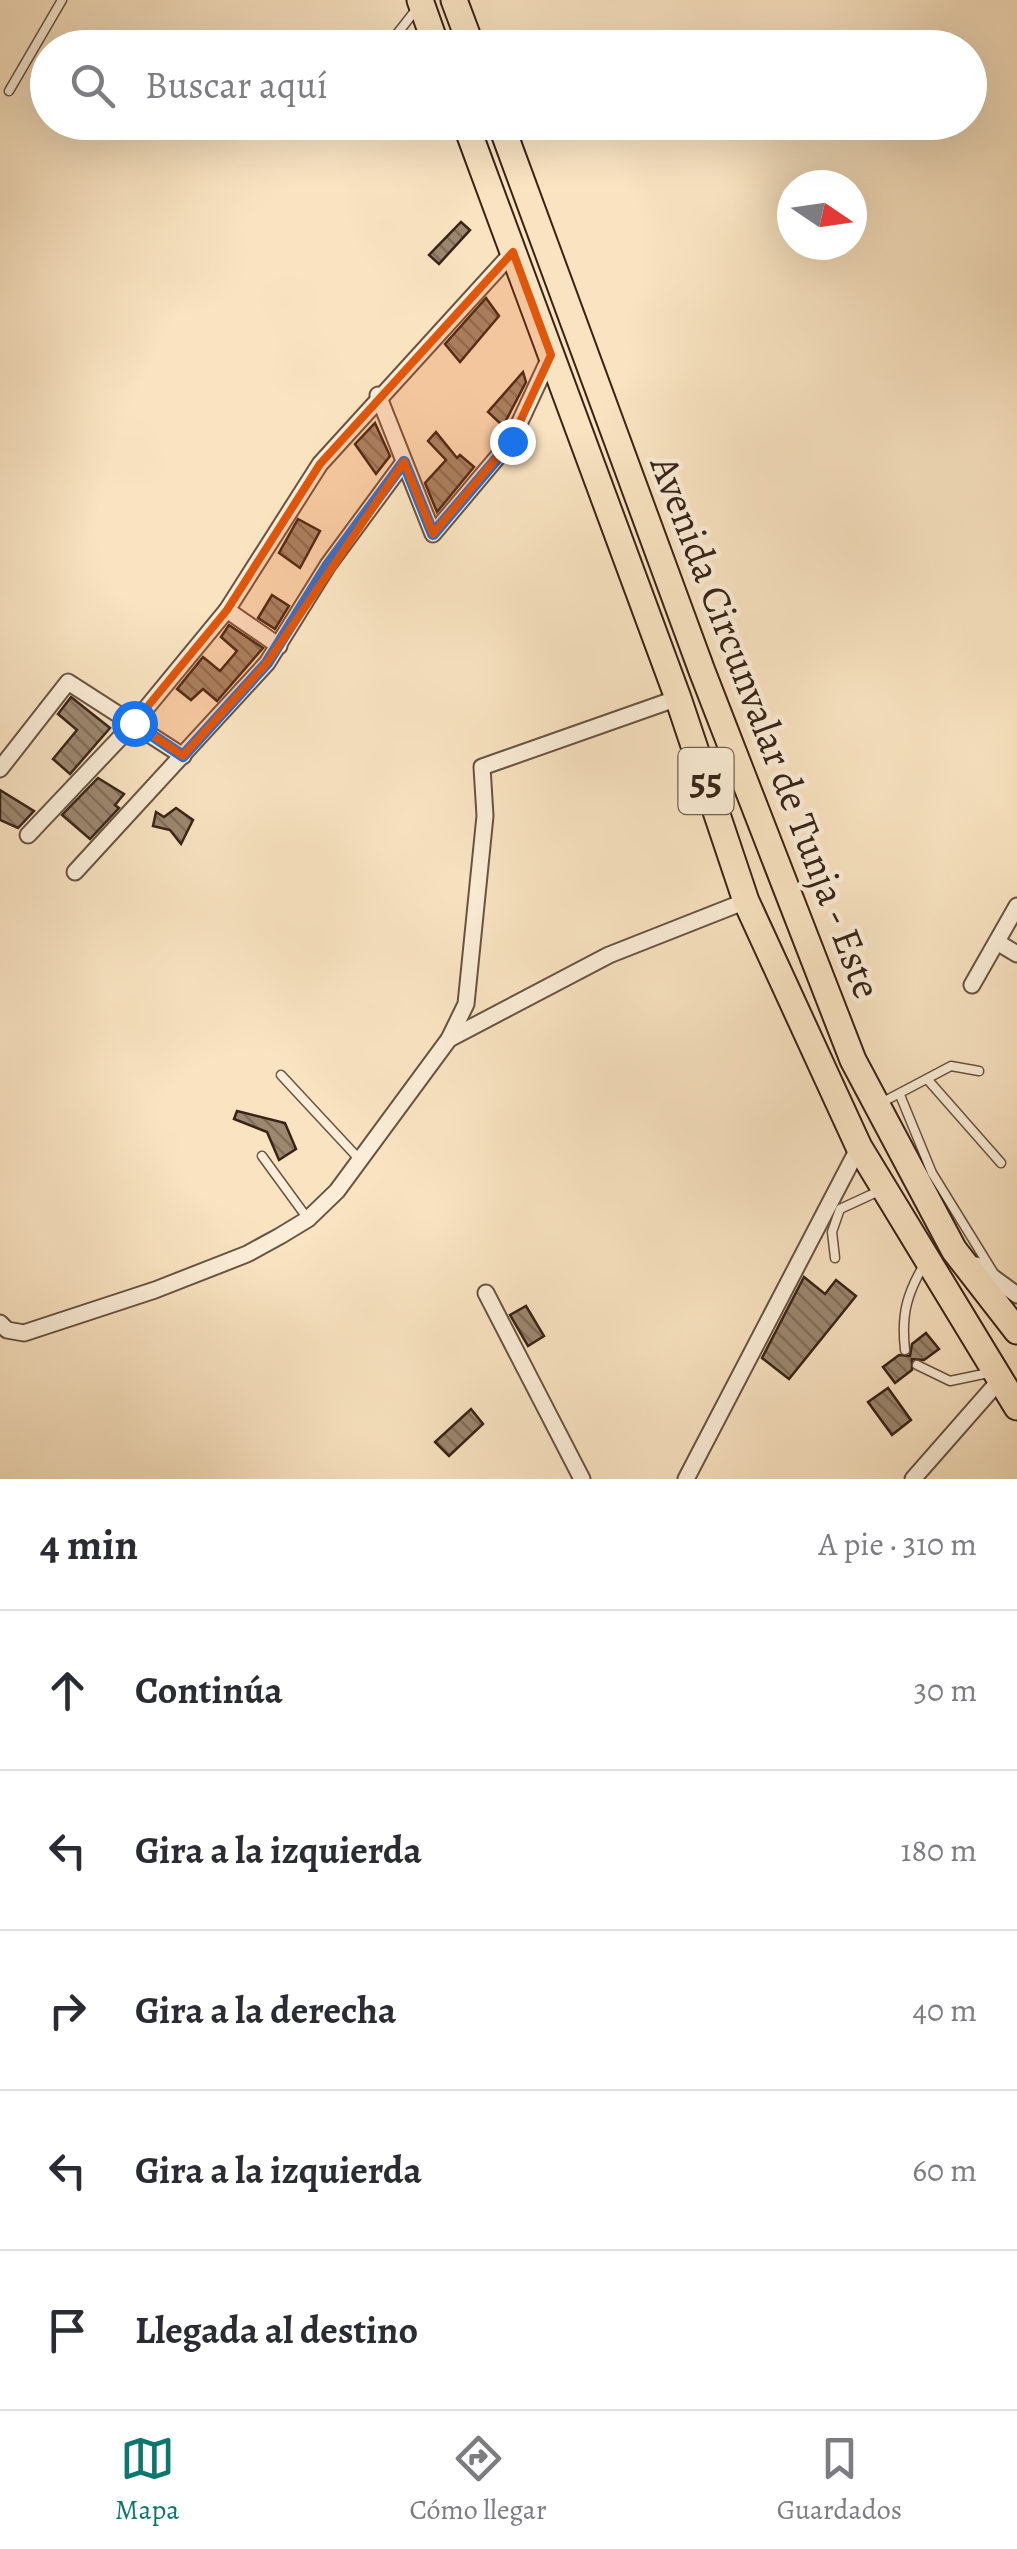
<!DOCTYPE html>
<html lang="es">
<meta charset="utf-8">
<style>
:root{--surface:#fff;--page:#f2f2f3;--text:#2b2b33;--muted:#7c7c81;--line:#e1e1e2;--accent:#0f766e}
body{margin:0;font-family:Alegreya,serif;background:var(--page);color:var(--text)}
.compass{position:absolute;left:777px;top:170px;width:90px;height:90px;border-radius:50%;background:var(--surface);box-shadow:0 10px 40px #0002;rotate:103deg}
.stop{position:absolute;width:30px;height:30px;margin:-22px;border:8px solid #1a73e8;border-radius:50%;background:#fff}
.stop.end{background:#1a73e8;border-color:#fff;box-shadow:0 2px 10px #0008}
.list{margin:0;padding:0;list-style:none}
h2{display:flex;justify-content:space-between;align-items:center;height:130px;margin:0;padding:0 40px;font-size:42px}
h2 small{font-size:32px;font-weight:400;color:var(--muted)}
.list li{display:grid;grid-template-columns:65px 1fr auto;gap:30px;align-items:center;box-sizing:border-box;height:160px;padding:0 40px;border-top:2px solid var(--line)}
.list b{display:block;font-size:38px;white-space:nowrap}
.list em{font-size:32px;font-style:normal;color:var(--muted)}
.icon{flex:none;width:55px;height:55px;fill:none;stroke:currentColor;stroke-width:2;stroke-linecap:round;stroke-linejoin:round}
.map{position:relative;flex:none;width:1017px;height:1479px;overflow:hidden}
.search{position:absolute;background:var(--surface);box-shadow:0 10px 40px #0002;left:30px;right:30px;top:30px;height:110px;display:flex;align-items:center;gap:25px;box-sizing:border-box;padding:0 35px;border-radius:55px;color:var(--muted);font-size:38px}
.sheet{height:930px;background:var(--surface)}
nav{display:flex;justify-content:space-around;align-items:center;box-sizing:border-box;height:140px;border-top:2px solid var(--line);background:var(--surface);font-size:28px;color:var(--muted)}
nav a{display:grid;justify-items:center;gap:5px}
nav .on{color:var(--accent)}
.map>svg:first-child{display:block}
.building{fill:url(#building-back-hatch);stroke:#382317;stroke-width:2.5}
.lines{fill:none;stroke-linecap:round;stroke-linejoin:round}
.service-casing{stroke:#685342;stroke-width:11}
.minor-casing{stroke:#685342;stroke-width:19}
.trunk-casing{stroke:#382317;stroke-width:29}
.service{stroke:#fbedd7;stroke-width:8}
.minor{stroke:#fbedd7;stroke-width:15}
.trunk{stroke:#f9e3c1;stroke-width:25}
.route{stroke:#1a73e8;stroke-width:12}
.marked{fill:#df560d;fill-opacity:0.2;stroke:#df560d;stroke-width:8;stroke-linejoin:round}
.labels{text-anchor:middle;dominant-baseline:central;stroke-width:9;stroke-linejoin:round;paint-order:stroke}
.shield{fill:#fbedd7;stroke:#726051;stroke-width:2.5}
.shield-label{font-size:38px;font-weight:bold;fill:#382317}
.street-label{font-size:40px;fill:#382317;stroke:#fbedd7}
</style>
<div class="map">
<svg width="1017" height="1479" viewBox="0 0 1017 1479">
<defs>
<pattern id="building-back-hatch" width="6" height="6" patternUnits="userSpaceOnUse" patternTransform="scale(2.5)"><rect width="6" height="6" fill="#9c876f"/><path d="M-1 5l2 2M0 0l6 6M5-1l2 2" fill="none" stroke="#806e5a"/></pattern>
</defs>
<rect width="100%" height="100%" fill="#f9e3c1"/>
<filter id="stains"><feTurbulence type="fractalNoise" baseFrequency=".002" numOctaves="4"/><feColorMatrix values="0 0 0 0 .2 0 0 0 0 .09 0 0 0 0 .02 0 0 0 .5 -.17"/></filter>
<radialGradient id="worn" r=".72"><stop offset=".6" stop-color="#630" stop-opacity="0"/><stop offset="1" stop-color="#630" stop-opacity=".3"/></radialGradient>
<g class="building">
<polygon points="461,222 470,230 439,264 429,255"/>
<polygon points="486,298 499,316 460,362 445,344"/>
<polygon points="523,372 526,382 503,426 488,412"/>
<polygon points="375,423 390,456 376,474 355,444"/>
<polygon points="436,432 457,458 460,455 474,467 437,512 425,483 446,460 428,441"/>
<polygon points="298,519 320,531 300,568 279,553"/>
<polygon points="272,595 289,606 275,629 258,618"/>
<polygon points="229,625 263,648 217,701 203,689 191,700 177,689 203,657 220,671 237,651 221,637"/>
<polygon points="71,697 110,728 70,774 53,759 77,730 58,714"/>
<polygon points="98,778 124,794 115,805 119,808 90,839 62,815"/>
<polygon points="0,790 34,811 18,828 0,820"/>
<polygon points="176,808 193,820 181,844 170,830 153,826 156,812 164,817"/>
<polygon points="237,1111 285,1123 296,1149 279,1160 267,1132 234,1119"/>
<polygon points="804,1277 825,1294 836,1280 856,1296 789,1379 762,1358"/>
<polygon points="526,1306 544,1336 528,1346 510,1315"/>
<polygon points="926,1333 939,1349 924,1360 912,1359 912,1370 895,1383 883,1367 899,1355 910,1356 912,1344"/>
<polygon points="888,1388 911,1420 892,1435 868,1402"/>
<polygon points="471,1409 483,1424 449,1456 435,1442"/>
</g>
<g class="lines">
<g class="service-casing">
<g id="service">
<polyline points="386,48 418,7"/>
<polyline points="9,91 62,0"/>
<polyline points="281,1075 360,1160"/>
<polyline points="928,1080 1001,1163"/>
<polyline points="900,1095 932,1173 993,1272"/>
<polyline points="879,1104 951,1066 979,1071"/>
<polyline points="262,1156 308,1219"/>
<polyline points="835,1258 832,1232 840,1209 879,1191"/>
<path d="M905,1350C901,1314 907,1293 925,1263"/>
<polyline points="917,1365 950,1381 993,1372"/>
</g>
</g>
<g class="minor-casing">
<g id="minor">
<polyline points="378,395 433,534 511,441 551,355"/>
<polyline points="227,610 279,646"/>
<polyline points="0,769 68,682 183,756"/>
<polyline points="28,835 134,723 227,610 320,464 513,252"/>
<polyline points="75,872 267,663 328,565 404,462"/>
<polyline points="997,942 1017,954"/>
<polyline points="972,985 1017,906"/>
<polyline points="449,1039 466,1004 485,816 482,767 678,698"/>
<polyline points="976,1265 1017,1295"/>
<polyline points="486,1293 582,1479"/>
<polyline points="0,1323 7,1330 24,1333 155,1290 247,1254 280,1236 308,1219 337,1191 449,1039 609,955 746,901"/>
<polyline points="686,1479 859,1147"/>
<polyline points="913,1479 999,1381"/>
</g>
</g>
<g class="trunk-casing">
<g id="trunk">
<polyline points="420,0 437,48"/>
<polyline points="454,0 472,48"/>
<polyline points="465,122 678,698 746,901 859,1147 1017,1407"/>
<polyline points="500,122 702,671 853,1060 954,1250 1017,1331"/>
</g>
</g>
<use href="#service" class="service"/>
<use href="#minor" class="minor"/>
<use href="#trunk" class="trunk"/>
</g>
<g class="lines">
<polyline class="route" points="134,723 183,756 267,663 328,565 404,462 433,534 512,441"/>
</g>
<path class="marked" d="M513,252L551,355L511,441L433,534L404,462L267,663L183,756L134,723L227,610L320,464Z"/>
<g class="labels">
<rect class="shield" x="678.5" y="748" width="55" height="66" rx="8"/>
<g class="shield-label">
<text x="706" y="781">55</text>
</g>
<g class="street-label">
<text transform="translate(766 727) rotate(69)">Avenida Circunvalar de Tunja - Este</text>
</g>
</g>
<rect width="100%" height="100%" filter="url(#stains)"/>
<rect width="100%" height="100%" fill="url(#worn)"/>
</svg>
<svg class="compass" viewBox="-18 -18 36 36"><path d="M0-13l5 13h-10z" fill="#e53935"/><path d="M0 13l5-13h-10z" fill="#7c7c81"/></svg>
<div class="stop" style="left:134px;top:723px"></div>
<div class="stop end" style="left:512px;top:441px"></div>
<div class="search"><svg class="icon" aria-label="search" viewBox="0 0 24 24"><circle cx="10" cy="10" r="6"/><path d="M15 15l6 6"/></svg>Buscar aquí</div>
</div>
<section class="sheet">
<h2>4 min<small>A pie · 310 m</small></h2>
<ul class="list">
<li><svg class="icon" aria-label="ahead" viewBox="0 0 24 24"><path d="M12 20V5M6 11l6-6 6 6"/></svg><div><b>Continúa</b></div><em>30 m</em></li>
<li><svg class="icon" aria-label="left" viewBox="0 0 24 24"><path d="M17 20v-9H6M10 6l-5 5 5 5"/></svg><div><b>Gira a la izquierda</b></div><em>180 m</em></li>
<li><svg class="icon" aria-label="right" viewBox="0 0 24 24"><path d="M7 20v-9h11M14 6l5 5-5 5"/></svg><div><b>Gira a la derecha</b></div><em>40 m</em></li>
<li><svg class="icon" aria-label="left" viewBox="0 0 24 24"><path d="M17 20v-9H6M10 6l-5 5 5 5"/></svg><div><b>Gira a la izquierda</b></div><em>60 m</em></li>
<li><svg class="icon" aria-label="arrive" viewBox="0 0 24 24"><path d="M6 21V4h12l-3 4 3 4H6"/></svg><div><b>Llegada al destino</b></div></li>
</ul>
</section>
<nav>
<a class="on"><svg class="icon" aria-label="map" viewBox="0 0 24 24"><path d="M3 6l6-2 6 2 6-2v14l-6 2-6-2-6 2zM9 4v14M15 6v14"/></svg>Mapa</a>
<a><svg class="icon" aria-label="directions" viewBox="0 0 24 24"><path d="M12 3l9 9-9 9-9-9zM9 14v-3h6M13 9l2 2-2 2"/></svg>Cómo llegar</a>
<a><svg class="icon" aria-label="saved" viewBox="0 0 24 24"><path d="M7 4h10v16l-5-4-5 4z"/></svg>Guardados</a>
</nav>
